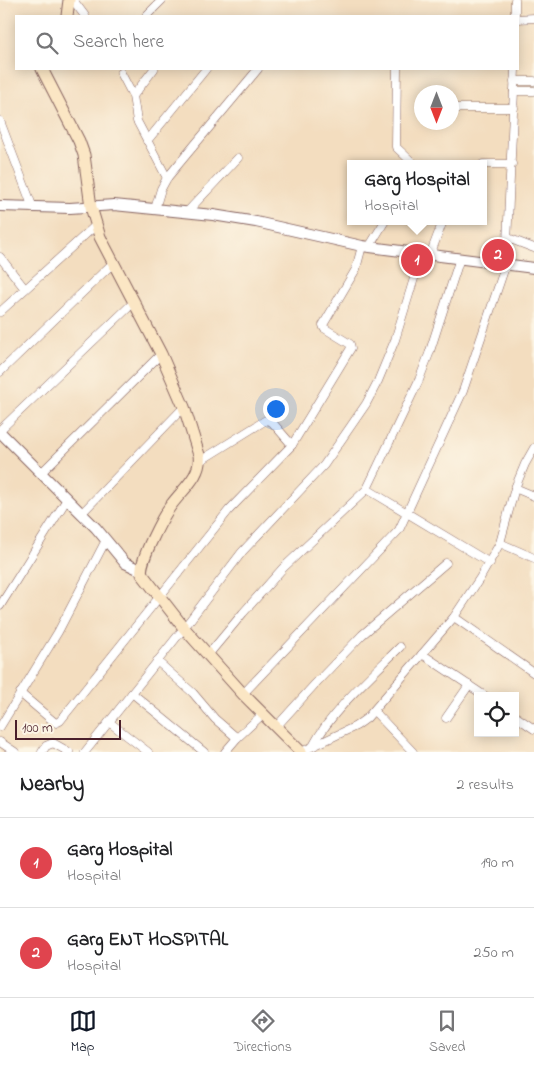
<!DOCTYPE html>
<style>
:root{--surface:#fff;--page:#f2f2f2;--text:#202124;--muted:#757577;--line:#e0e0e0;--accent:#111827}
body{margin:0;font-family:"Indie Flower",sans-serif;background:var(--page);color:var(--text)}
.controls{position:absolute;right:15px;bottom:15px;display:grid;overflow:hidden;border-radius:0px;box-shadow:0 2px 12px #0003}
.controls button{width:45px;height:45px;display:grid;place-items:center;padding:0;border:0;border-bottom:1px solid var(--line);background:var(--surface);color:var(--text);font:25px sans-serif}
.compass{position:absolute;left:414px;top:85px;width:45px;height:45px;border-radius:50%;background:var(--surface);box-shadow:0 2px 12px #0003;rotate:180deg}
.scale{position:absolute;left:15px;bottom:12px;width:106px;box-sizing:border-box;padding-left:5px;border:2px solid #4a1f2b;border-top:0;font-size:14px;line-height:18px;white-space:nowrap;color:#4a1f2b;-webkit-text-stroke:4px #fcf5e5;paint-order:stroke}
.you{position:absolute;left:275px;top:408px;width:18px;height:18px;margin:-12px;border:4px solid #fff;border-radius:50%;background:#1a73e8;box-shadow:0 0 0 8px #1a73e833}
.badge{display:grid;place-items:center;width:32px;height:32px;border-radius:50%;background:var(--accent);color:#fff;font-size:16px;font-weight:700}
.pin{position:absolute;translate:-50% -50%;border:2px solid #fff;box-shadow:0 1px 5px #0006}
.popup{position:absolute;left:347px;top:160px;width:140px;height:65px;box-sizing:border-box;display:grid;place-content:center;border-radius:0px;background:var(--surface);filter:drop-shadow(0 1px 4px #0005);font-size:16px;white-space:nowrap;color:var(--muted)}
.popup b{font-size:19px;color:var(--text)}
.popup::after{content:'';position:absolute;left:50%;top:100%;margin-left:-10px;border:10px solid transparent;border-top-color:var(--surface)}
.list{margin:0;padding:0;list-style:none}
h2{display:flex;justify-content:space-between;align-items:center;height:65px;margin:0;padding:0 20px;font-size:21px}
h2 small{font-size:16px;font-weight:400;color:var(--muted)}
.list li{display:grid;grid-template-columns:32px 1fr auto;gap:15px;align-items:center;box-sizing:border-box;height:90px;padding:0 20px;border-top:1px solid var(--line)}
.list b{display:block;font-size:19px;white-space:nowrap}
.list p{margin:0;font-size:16px;white-space:nowrap;color:var(--muted)}
.list em{font-size:16px;font-style:normal;color:var(--muted)}
.icon{flex:none;width:28px;height:28px;fill:none;stroke:currentColor;stroke-width:2;stroke-linecap:round;stroke-linejoin:round}
.map{position:relative;flex:none;width:534px;height:752px;overflow:hidden}
.search{position:absolute;background:var(--surface);box-shadow:0 2px 12px #0003;left:15px;right:15px;top:15px;height:55px;display:flex;align-items:center;gap:12px;box-sizing:border-box;padding:0 18px;border-radius:0px;color:var(--muted);font-size:19px}
.sheet{height:245px;background:var(--surface)}
nav{display:flex;justify-content:space-around;align-items:center;box-sizing:border-box;height:70px;border-top:1px solid var(--line);background:var(--surface);font-size:14px;color:var(--muted)}
nav a{display:grid;justify-items:center;gap:2px}
nav .on{color:var(--accent)}
.map>svg:first-child{display:block}
.lines{fill:none;stroke-linecap:round;stroke-linejoin:round}
.minor-casing{stroke:#85625f;stroke-width:9}
.tertiary-casing{stroke:#85625f;stroke-width:12}
.secondary-casing{stroke:#85625f;stroke-width:13}
.minor{stroke:#fff;stroke-width:8}
.tertiary{stroke:#fff;stroke-width:10}
.secondary{stroke:#fbe6c4;stroke-width:11}
</style>
<div class="map">
<svg width="534" height="752" viewBox="0 0 534 752">
<rect width="100%" height="100%" fill="#fcf5e5"/>
<filter id="ink" filterUnits="userSpaceOnUse"><feTurbulence type="fractalNoise" baseFrequency=".02" numOctaves="2"/><feDisplacementMap in="SourceGraphic" scale="10" xChannelSelector="R" yChannelSelector="G"/><feConvolveMatrix kernelMatrix="1 2 1 2 8 2 1 2 1" color-interpolation-filters="sRGB"/></filter>
<filter id="wash" filterUnits="userSpaceOnUse"><feTurbulence type="fractalNoise" baseFrequency=".0096" numOctaves="4" result="noise"/><feDisplacementMap in="SourceGraphic" scale="20" xChannelSelector="R" yChannelSelector="G"/><feGaussianBlur stdDeviation="1.12" result="paint"/><feColorMatrix in="noise" values="0 0 0 0 0 0 0 0 0 0 0 0 0 0 0 0 0 1.4 0 .05"/><feComposite in="paint" operator="in"/></filter>
<g filter="url(#wash)">
<rect width="100%" height="100%" fill="#f3ddbf"/>
</g>
<g filter="url(#ink)">
<g class="lines">
<g class="minor-casing">
<g id="minor">
<polyline points="73,0 85,16"/>
<polyline points="146,16 162,0"/>
<polyline points="515,16 515,0"/>
<polyline points="518,19 534,18"/>
<polyline points="397,69 396,147 414,164"/>
<polyline points="121,73 133,96 137,121 167,178"/>
<polyline points="514,81 534,81"/>
<polyline points="514,91 534,91"/>
<polyline points="133,96 154,69"/>
<polyline points="452,108 514,108"/>
<polyline points="0,121 33,208"/>
<polyline points="147,141 206,69"/>
<polyline points="483,164 512,164"/>
<polyline points="155,209 161,189 167,178 258,69"/>
<polyline points="187,212 238,158"/>
<polyline points="508,238 534,248"/>
<polyline points="369,247 385,221"/>
<polyline points="0,257 25,289"/>
<polyline points="0,312 96,225"/>
<polyline points="0,372 113,263"/>
<polyline points="0,430 134,302"/>
<polyline points="200,461 266,420 272,422 292,445"/>
<polyline points="41,473 161,354"/>
<polyline points="515,488 534,496"/>
<polyline points="367,489 490,563"/>
<polyline points="82,513 184,407"/>
<polyline points="500,543 534,558"/>
<polyline points="0,606 67,499"/>
<polyline points="454,617 534,673"/>
<polyline points="422,654 485,696"/>
<polyline points="208,655 243,613 283,568 367,489 419,380 429,354 460,258"/>
<polyline points="157,661 193,693 215,719 237,738"/>
<polyline points="20,693 53,721 56,723 60,721 229,510 292,445 351,348 350,344 324,328 323,325 356,269 362,246"/>
<polyline points="132,693 204,752"/>
<polyline points="243,694 399,530 463,391 506,264 515,69"/>
<polyline points="374,711 413,752"/>
<polyline points="515,716 534,729"/>
<polyline points="446,718 469,685"/>
<polyline points="109,722 148,752"/>
<polyline points="0,727 58,632 106,540"/>
<polyline points="276,727 315,684 362,635 446,563"/>
<polyline points="0,742 15,752"/>
<path d="M313,746C332,710 371,676 400,647"/>
<polyline points="42,752 46,746 53,743 69,752"/>
<polyline points="85,752 184,628 242,552 324,465 366,404 378,381 395,340 416,272 427,263 443,221"/>
<polyline points="225,752 237,738 263,714"/>
<polyline points="301,752 356,726 367,718 454,617 480,578 500,543 515,488 525,464 534,448"/>
</g>
</g>
<g class="tertiary-casing">
<g id="tertiary">
<polyline points="0,206 70,208 114,205 213,215 256,222 362,246 534,268"/>
<polyline points="0,432 96,528 125,563 140,570"/>
</g>
</g>
<g class="secondary-casing">
<g id="secondary">
<polyline points="67,16 69,0"/>
<path d="M42,69L79,141L84,155L91,207L100,237L161,354L184,407L199,455C202,475 183,489 172,504C164,514 138,563 142,574L184,628L243,694L301,752"/>
</g>
</g>
<use href="#minor" class="minor"/>
<use href="#tertiary" class="tertiary"/>
<use href="#secondary" class="secondary"/>
</g>
</g>
</svg>
<div class="controls">
<button><svg class="icon" aria-label="locate" viewBox="0 0 24 24"><circle cx="12" cy="12" r="6"/><path d="M12 2v4M12 18v4M2 12h4M18 12h4"/></svg></button>
</div>
<svg class="compass" viewBox="-18 -18 36 36"><path d="M0-13l5 13h-10z" fill="#e53935"/><path d="M0 13l5-13h-10z" fill="#757577"/></svg>
<div class="scale">100 m</div>
<div class="you"></div>
<div class="pin badge" style="left:417px;top:260px;background:#e0444e">1</div>
<div class="popup"><b>Garg Hospital</b>Hospital</div>
<div class="pin badge" style="left:498px;top:255px;background:#e0444e">2</div>
<div class="search"><svg class="icon" aria-label="search" viewBox="0 0 24 24"><circle cx="10" cy="10" r="6"/><path d="M15 15l6 6"/></svg>Search here</div>
</div>
<section class="sheet">
<h2>Nearby<small>2 results</small></h2>
<ul class="list">
<li><span class="badge" style="background:#e0444e">1</span><div><b>Garg Hospital</b><p>Hospital</p></div><em>190 m</em></li>
<li><span class="badge" style="background:#e0444e">2</span><div><b>Garg ENT HOSPITAL</b><p>Hospital</p></div><em>250 m</em></li>
</ul>
</section>
<nav>
<a class="on"><svg class="icon" aria-label="map" viewBox="0 0 24 24"><path d="M3 6l6-2 6 2 6-2v14l-6 2-6-2-6 2zM9 4v14M15 6v14"/></svg>Map</a>
<a><svg class="icon" aria-label="directions" viewBox="0 0 24 24"><path d="M12 3l9 9-9 9-9-9zM9 14v-3h6M13 9l2 2-2 2"/></svg>Directions</a>
<a><svg class="icon" aria-label="saved" viewBox="0 0 24 24"><path d="M7 4h10v16l-5-4-5 4z"/></svg>Saved</a>
</nav>
